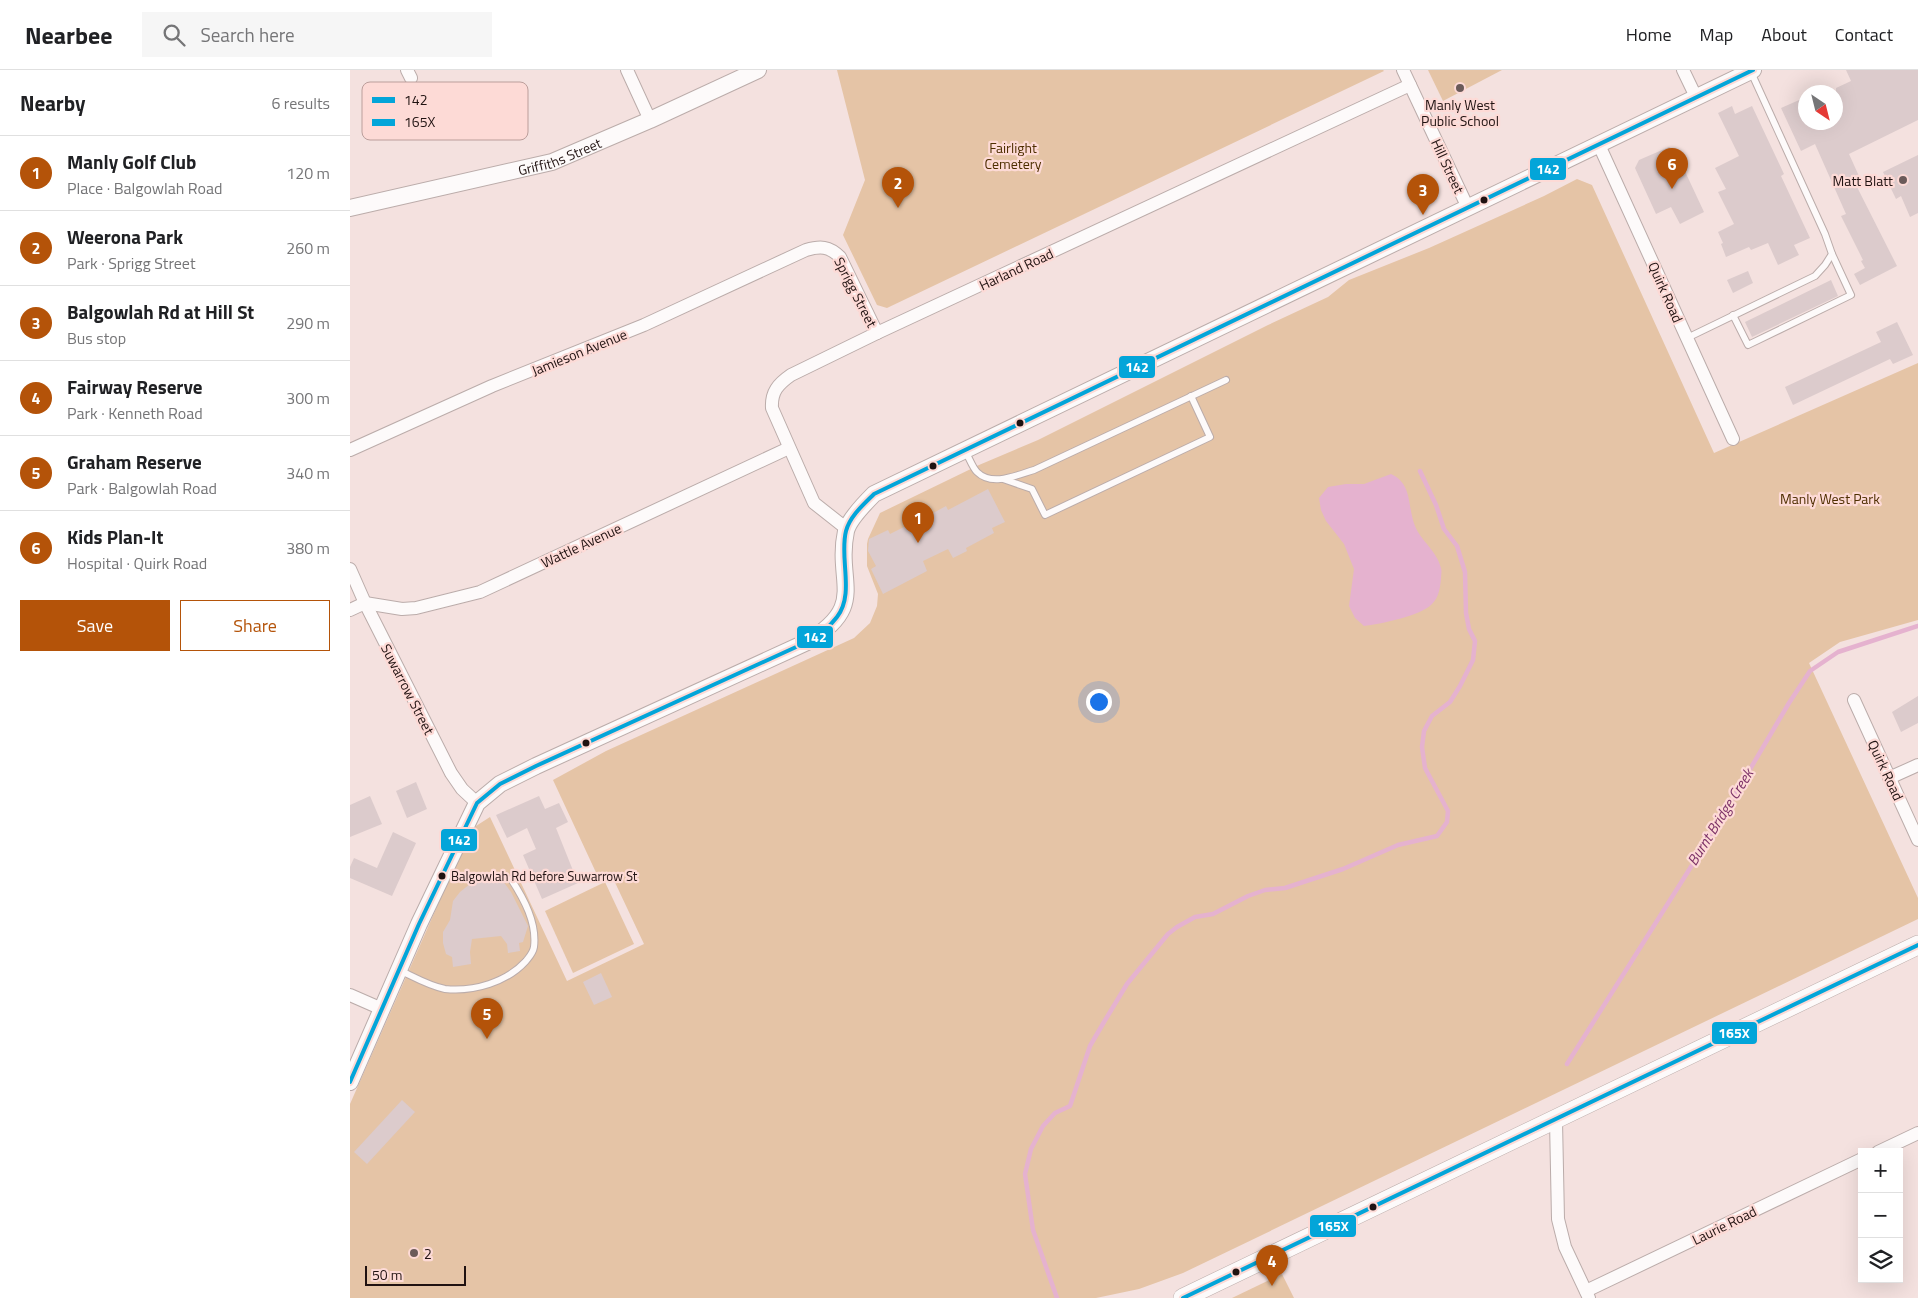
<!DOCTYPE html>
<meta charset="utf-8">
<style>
:root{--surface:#fff;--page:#f6f6f6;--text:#202124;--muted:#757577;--line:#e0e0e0;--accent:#b45309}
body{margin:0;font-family:"Titillium Web",sans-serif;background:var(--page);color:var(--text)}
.controls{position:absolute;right:15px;bottom:15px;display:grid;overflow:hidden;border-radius:0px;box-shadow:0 5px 20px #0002}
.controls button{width:45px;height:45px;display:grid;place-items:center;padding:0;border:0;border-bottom:1px solid var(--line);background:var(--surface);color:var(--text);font:25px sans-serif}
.compass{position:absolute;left:1448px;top:15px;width:45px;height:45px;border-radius:50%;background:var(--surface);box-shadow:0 5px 20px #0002;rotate:145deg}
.scale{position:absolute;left:15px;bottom:12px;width:101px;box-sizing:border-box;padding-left:5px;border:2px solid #201211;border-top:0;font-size:14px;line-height:18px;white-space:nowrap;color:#201211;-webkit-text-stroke:4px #fddad6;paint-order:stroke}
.you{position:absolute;left:748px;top:631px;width:18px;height:18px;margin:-12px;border:4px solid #fff;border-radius:50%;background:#1a73e8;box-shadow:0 0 0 8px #1a73e833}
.badge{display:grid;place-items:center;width:32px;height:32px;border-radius:50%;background:var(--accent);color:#fff;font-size:16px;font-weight:700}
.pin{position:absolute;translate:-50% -41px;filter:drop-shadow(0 1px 2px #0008)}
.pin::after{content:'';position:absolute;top:26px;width:18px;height:15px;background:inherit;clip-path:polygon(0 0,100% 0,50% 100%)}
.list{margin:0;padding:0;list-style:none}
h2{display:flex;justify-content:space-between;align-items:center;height:65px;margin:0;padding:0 20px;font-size:21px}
h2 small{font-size:16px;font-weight:400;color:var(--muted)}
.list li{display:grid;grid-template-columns:32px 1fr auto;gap:15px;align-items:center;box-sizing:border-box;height:75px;padding:0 20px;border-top:1px solid var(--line)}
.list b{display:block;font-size:19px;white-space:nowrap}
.list p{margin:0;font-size:16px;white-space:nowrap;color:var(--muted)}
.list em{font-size:16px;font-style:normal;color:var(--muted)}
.actions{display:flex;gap:10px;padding:15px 20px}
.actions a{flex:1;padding:11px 0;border:1px solid var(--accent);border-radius:0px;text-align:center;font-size:18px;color:var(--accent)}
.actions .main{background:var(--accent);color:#fff}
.icon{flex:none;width:28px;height:28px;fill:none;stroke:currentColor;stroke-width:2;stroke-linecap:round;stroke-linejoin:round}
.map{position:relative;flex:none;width:1568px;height:1228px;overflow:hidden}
header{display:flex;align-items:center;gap:30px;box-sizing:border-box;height:70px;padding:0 25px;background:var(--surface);border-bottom:1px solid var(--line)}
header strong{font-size:24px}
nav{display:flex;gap:28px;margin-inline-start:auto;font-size:18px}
.search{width:350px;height:45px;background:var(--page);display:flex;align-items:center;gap:12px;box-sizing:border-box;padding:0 18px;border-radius:0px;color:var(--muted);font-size:19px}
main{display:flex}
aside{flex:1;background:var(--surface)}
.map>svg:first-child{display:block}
.green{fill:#e5c4a6}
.water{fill:#e5b2cf}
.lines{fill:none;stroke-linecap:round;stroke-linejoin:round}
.stream{stroke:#e5b2cf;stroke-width:4.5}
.building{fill:#dccbcc}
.service-casing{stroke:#bbacaa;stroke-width:8}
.minor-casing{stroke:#bbacaa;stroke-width:14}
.tertiary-casing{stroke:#bbacaa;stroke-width:18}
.secondary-casing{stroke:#bbacaa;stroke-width:20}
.service{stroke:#fdfafa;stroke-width:6}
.minor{stroke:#fdfafa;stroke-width:12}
.tertiary{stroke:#fdfafa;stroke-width:16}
.secondary{stroke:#fdfafa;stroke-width:19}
.bus-1-casing{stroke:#fddad6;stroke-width:8}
.bus-2-casing{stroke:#fddad6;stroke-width:8}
.bus-1{stroke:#03a5d9;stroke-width:4}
.bus-2{stroke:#03a5d9;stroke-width:4}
.poi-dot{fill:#6a5a59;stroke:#fddad6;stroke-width:2}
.bus-dot{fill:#201211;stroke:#fddad6;stroke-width:2}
.labels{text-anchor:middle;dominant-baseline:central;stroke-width:4.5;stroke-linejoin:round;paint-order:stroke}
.bus-label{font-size:13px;fill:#201211;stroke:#fddad6;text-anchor:start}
.poi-label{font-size:14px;fill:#201211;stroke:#fddad6}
.park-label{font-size:14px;fill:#4e2e00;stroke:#fddad6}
.street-label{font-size:14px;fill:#201211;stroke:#fddad6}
.water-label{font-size:15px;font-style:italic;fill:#7c3167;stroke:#fddad6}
.key{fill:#fddad6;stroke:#bb9e9b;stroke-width:1}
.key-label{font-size:14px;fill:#201211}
.line-badge{stroke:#fddad6;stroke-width:2}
.badge-label{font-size:14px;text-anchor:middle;font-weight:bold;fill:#fff}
</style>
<header>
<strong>Nearbee</strong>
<div class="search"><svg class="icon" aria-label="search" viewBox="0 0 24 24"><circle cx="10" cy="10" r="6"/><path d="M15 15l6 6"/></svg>Search here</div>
<nav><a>Home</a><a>Map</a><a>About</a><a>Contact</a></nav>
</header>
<main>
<aside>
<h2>Nearby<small>6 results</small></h2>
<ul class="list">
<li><span class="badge">1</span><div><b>Manly Golf Club</b><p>Place · Balgowlah Road</p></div><em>120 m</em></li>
<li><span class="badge">2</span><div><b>Weerona Park</b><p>Park · Sprigg Street</p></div><em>260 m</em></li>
<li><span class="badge">3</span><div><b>Balgowlah Rd at Hill St</b><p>Bus stop</p></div><em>290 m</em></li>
<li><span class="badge">4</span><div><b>Fairway Reserve</b><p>Park · Kenneth Road</p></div><em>300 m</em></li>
<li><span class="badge">5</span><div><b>Graham Reserve</b><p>Park · Balgowlah Road</p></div><em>340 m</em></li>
<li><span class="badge">6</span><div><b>Kids Plan-It</b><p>Hospital · Quirk Road</p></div><em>380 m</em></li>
</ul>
<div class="actions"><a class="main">Save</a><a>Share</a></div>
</aside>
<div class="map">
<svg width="1568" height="1228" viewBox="0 0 1568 1228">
<rect width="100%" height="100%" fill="#f4e1df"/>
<g class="green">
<polygon points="487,0 1033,0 1034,1 537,238 527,235 493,165 515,110"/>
<polygon points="1078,0 1152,0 1093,31"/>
<polygon points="1227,109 1242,115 1364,383 1568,293 1568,550 1490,572 1459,593 1568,828 1568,849 833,1203 789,1219 746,1228 0,1228 0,1034 108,789 126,756 140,747 217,911 294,874 261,804 249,809 203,710 256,681 504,568 520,553 527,536 528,524 517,496 517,474 518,469 530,443 629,395 688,370 918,255 978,227 999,210 1079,178 1194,126"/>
<polygon points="255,812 284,874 223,903 195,841"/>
<polygon points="932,1204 944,1228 882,1228"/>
</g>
<path class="water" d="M1041,404C1063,414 1057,436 1065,456C1071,471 1087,481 1091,498C1092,501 1091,506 1091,509C1090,518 1089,527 1082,534C1071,546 1030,554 1014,556L1005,548L999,536L1004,499L994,474L976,451L971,440L969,428L978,417L996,414H1014Z"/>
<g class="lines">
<g class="stream">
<polyline points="1217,994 1366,757 1439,633 1460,601 1488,582 1568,556"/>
<polyline points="707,1228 683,1160 675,1104 681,1079 693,1056 705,1043 720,1036 740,976 754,952 777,914 818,864 827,857 845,847 863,844 898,826 915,820 935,818 993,799 1048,775 1087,766 1097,752 1098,741 1075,698 1072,677 1074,661 1082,646 1100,632 1110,616 1123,590 1125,571 1119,559 1116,543 1115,502 1107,476 1094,459 1086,435 1070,401"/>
</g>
</g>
<g class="building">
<polygon points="1496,0 1568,0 1568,50 1499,84 1513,115 1507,117 1547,196 1510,215 1504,204 1515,198 1511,191 1513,190 1491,146 1496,144 1465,74 1451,81 1431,38 1456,27 1456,52 1486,52 1486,18 1501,11"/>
<polygon points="1382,36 1385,44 1402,36 1434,104 1431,106 1460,168 1444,175 1449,185 1428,195 1418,173 1401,180 1399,177 1376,187 1371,174 1373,173 1368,162 1384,154 1368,122 1376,119 1365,98 1389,86 1368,43"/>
<polygon points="1319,77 1325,80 1354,142 1330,154 1321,137 1306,144 1285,98 1289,90"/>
<polygon points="1568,85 1568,143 1560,147 1551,126 1546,129 1533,102"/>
<polygon points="1398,201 1403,213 1383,223 1377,210"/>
<polygon points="1481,210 1488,226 1402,267 1395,252"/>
<polygon points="1547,252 1563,285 1543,294 1540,289 1443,335 1435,317 1531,272 1526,262"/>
<polygon points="638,419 655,452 642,458 644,463 616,478 617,481 603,488 598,479 573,491 577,501 533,524 521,499 526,496 518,481 519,469 538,460 540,464 562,453 561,449 572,444 574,448 596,436 598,440"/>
<polygon points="1568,626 1568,653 1551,662 1542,642"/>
<polygon points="66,712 77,739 57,748 46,721"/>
<polygon points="20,726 32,754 0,767 0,735"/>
<polygon points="189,726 195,739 209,733 218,752 206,758 228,813 192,829 173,785 186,779 177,758 157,768 146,745"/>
<polygon points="43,762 66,773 42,826 0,808 0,797 4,788 27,798"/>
<polygon points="142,805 153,811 161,822 178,856 173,872 169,873 170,881 158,883 157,874 151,866 122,869 120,882 121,894 103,897 102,887 96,884 93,873 93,862 100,850 103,831 110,822 130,806"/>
<polygon points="251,903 262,927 244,935 233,912"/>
<polygon points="52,1030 65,1042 17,1094 4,1082"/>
</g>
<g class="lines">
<g class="service-casing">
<g id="service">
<polyline points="1383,245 1398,275 1501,225 1482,184"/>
<polyline points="1337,268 1465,206 1475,195 1482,184 1475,164 1401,2"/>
<path d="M615,381C619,387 622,397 627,402C642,417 667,405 684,400L876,310"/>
<polyline points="653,409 682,419 695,445 860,367 841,326"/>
<path d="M49,900C64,907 79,916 95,919C124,922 157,912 176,891C180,886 183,883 184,877C187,853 174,829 161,809"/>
</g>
</g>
<g class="minor-casing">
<g id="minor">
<polyline points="57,0 61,8"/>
<polyline points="277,0 300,50"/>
<polyline points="1053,0 1118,138"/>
<polyline points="1333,0 1346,27"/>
<polyline points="1249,75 1383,369"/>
<path d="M0,380L142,316L294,255L456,180C470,176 479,176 490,187L527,263"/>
<path d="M497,459L464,433L422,338C421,322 428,314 441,305L527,263L1060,15"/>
<polyline points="0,499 15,533 101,703 112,719 127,733"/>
<polyline points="0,540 15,533 52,539 66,538 130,522 439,378"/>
<polyline points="1504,630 1568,770"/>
<polyline points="1539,708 1568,695"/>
<polyline points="0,925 32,939"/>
<polyline points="1206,1051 1208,1149 1215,1177 1239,1228"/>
<polyline points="1528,1082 1568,1063"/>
<polyline points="1236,1221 1512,1089"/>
</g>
</g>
<g class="tertiary-casing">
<g id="tertiary">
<path id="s1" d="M0,138L202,92L300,50L408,0"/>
<path d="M0,1012L69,854L127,733L150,714L186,696L457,572C519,535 485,513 496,461C499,449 516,432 524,424L1403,0"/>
</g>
</g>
<g class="secondary-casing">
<polyline id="secondary" points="833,1228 1568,875"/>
</g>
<use href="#service" class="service"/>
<use href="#minor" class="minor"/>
<use href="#tertiary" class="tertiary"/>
<use href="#secondary" class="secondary"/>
<g class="bus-1-casing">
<path id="bus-1" d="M0,1012L69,854L127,733L150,714L186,696L457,572C468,565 479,558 487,547C505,524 489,488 496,461C500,446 514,434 524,424L1403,0"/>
</g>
<g class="bus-2-casing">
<polyline id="bus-2" points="833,1228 1568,875"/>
</g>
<use href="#bus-1" class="bus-1"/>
<use href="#bus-2" class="bus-2"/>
</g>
<g class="poi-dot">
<circle cx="1110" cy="18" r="5"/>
<circle cx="1553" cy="110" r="5"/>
<circle cx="64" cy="1183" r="5"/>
</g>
<g class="bus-dot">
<circle cx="1134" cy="130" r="4.5"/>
<circle cx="670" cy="353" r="4.5"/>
<circle cx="583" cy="396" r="4.5"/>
<circle cx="236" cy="673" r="4.5"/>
<circle cx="92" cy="806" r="4.5"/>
<circle cx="1023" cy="1137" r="4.5"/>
<circle cx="886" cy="1202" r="4.5"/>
</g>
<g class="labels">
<g class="bus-label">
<text x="101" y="806">Balgowlah Rd before Suwarrow St</text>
</g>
<g class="poi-label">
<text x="1110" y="34">Manly West<tspan x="1110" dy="16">Public School</tspan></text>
<text x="1543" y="110" text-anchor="end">Matt Blatt</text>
<text x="74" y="1183" text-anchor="start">2</text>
</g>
<g class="park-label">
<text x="663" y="77">Fairlight<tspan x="663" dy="16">Cemetery</tspan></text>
<text x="1480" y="428">Manly West Park</text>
</g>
<g class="street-label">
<text stroke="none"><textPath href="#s1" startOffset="216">Griffiths Street</textPath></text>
<text transform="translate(1098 96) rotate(65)">Hill Street</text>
<text transform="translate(666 199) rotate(-25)">Harland Road</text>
<text transform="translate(506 222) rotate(63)">Sprigg Street</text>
<text transform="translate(1316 222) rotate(66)">Quirk Road</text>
<text transform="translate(229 282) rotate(-22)">Jamieson Avenue</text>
<text transform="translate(231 475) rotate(-25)">Wattle Avenue</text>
<text transform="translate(58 619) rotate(63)">Suwarrow Street</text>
<text transform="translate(1536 700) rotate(65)">Quirk Road</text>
<text transform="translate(1374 1155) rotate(-26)">Laurie Road</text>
</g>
<g class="water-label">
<text transform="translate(1370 747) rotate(-58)">Burnt Bridge Creek</text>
</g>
</g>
<rect x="12" y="12" width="166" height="58" rx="8" class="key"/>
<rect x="22" y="27" width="23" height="6" fill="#03a5d9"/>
<rect x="22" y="49" width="23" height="7" fill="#03a5d9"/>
<g class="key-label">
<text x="54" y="35">142</text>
<text x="54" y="57">165X</text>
</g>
<g class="line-badge">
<rect x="1179" y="87" width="38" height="24" rx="5" fill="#03a5d9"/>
<rect x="768" y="285" width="38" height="24" rx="5" fill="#03a5d9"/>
<rect x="446" y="555" width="38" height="24" rx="5" fill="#03a5d9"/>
<rect x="90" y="758" width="38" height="24" rx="5" fill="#03a5d9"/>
<rect x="1361" y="951" width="47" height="24" rx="5" fill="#03a5d9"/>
<rect x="959" y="1144" width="48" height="24" rx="5" fill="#03a5d9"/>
</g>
<g class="badge-label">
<text x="1198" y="104">142</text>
<text x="787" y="302">142</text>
<text x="465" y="572">142</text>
<text x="109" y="775">142</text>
<text x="1384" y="968">165X</text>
<text x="983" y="1161">165X</text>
</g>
</svg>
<div class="controls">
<button>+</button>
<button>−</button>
<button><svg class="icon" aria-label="layers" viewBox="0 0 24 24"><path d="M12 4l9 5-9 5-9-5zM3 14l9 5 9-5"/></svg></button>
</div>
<svg class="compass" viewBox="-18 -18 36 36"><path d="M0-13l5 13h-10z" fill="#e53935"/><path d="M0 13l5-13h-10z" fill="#757577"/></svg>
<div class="scale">50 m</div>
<div class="you"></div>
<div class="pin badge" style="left:568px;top:473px">1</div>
<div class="pin badge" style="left:548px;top:138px">2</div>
<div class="pin badge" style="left:1073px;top:145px">3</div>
<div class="pin badge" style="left:922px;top:1216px">4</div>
<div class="pin badge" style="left:137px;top:969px">5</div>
<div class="pin badge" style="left:1322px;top:119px">6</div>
</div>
</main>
